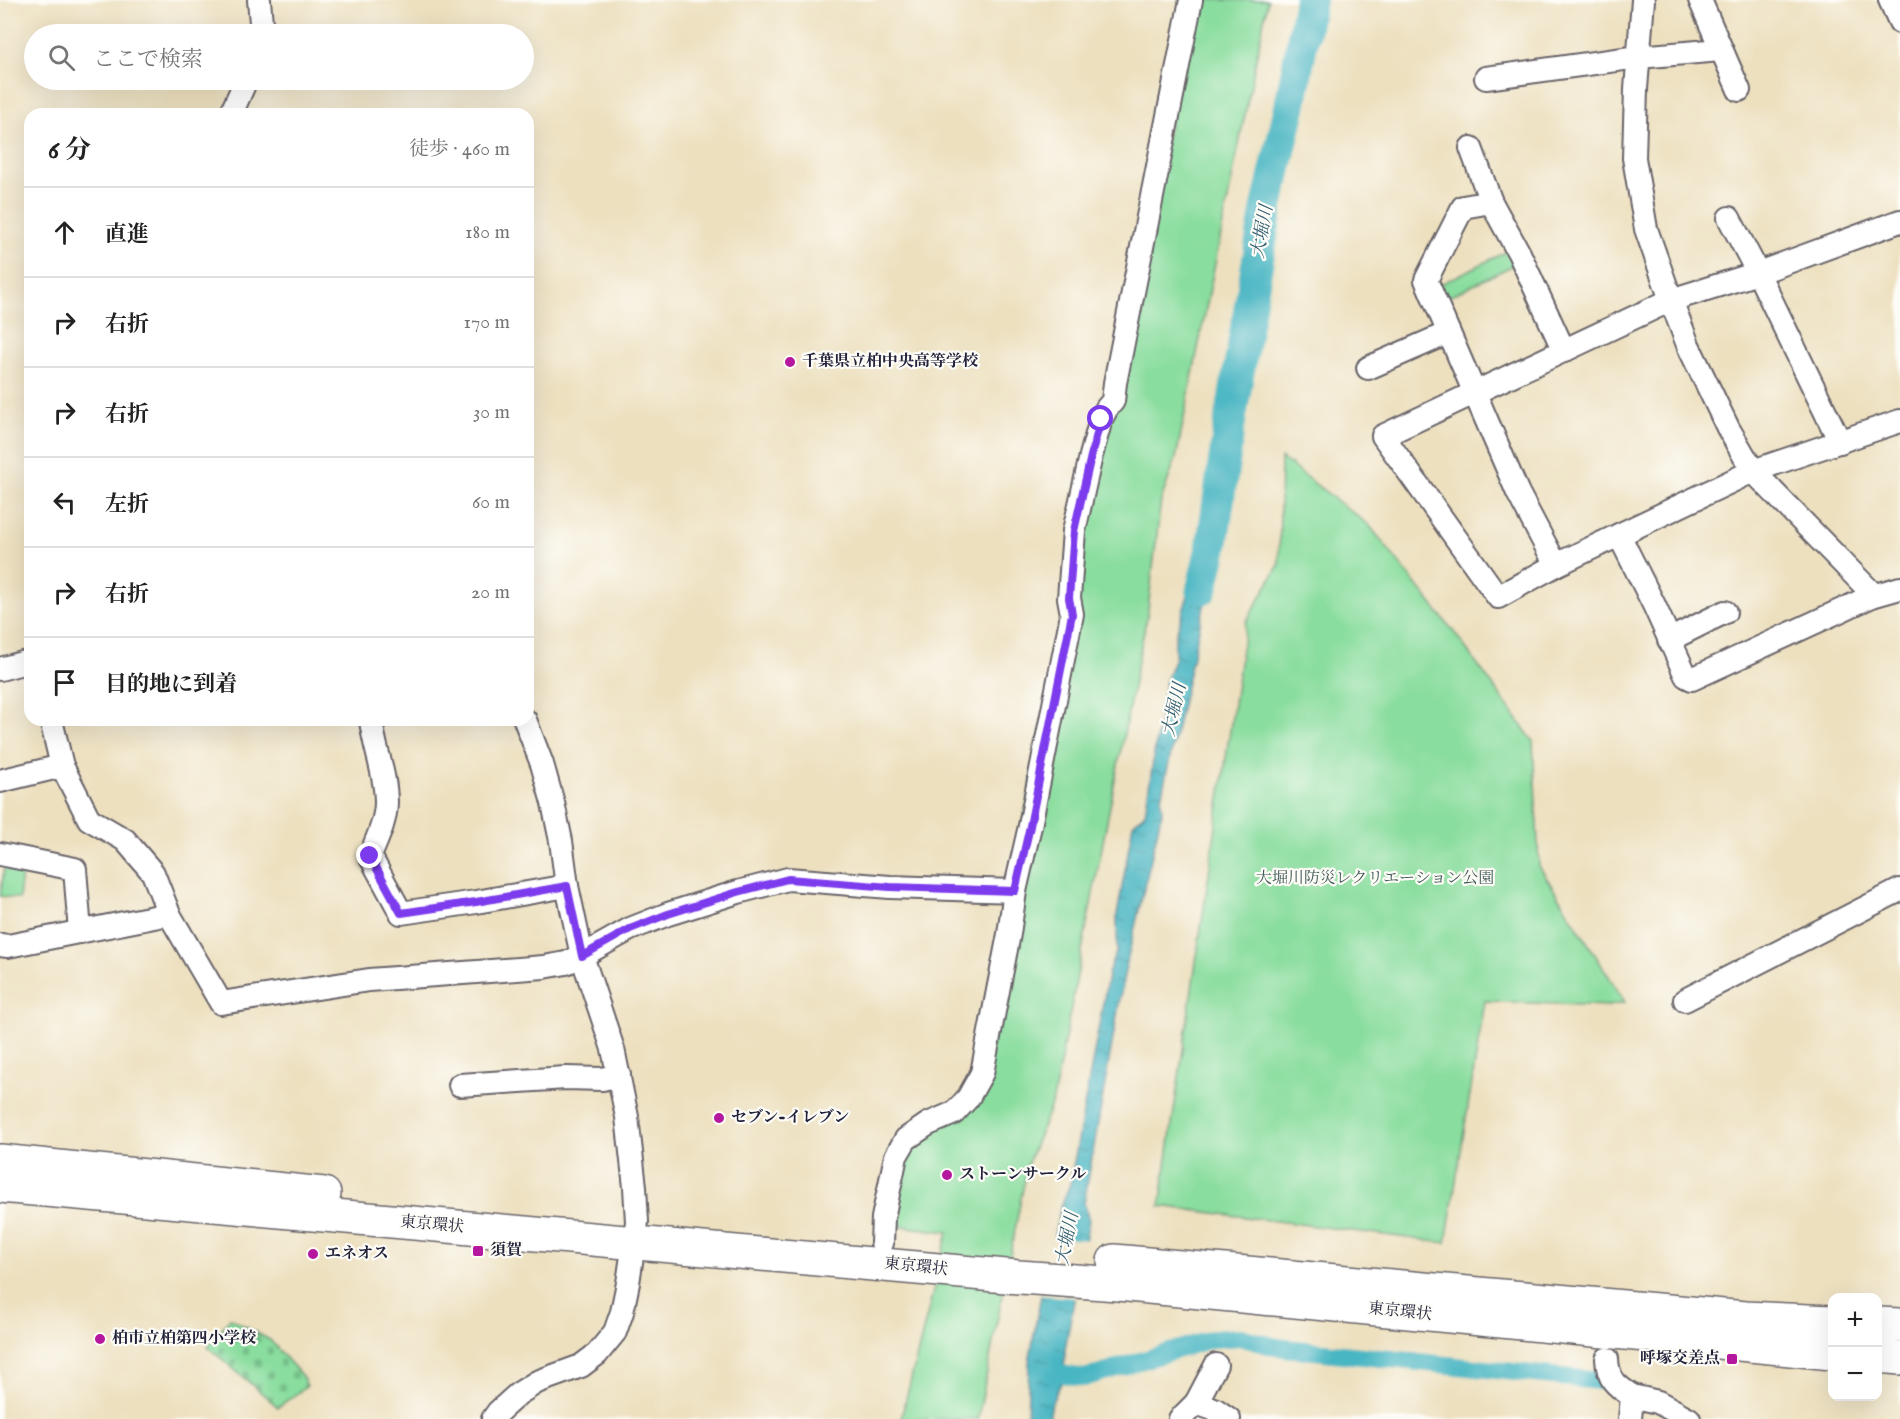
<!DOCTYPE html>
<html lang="ja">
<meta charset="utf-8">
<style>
:root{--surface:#fff;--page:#f6f6f6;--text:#222;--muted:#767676;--line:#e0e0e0}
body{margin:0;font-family:"IM FELL English","Noto Serif JP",serif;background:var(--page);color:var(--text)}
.controls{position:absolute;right:18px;bottom:18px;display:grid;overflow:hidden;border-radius:12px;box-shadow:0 6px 24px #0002}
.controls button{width:54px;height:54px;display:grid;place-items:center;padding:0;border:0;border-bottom:2px solid var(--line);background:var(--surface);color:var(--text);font:30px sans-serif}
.stop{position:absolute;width:18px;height:18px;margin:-14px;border:4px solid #7c3aed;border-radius:50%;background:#fff}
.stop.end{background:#7c3aed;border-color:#fff;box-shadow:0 2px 6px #0008}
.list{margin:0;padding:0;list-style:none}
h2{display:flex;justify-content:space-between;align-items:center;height:78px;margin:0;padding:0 24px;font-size:26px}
h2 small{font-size:20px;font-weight:400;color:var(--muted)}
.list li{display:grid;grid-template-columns:39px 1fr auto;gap:18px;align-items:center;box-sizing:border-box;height:90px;padding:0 24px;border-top:2px solid var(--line)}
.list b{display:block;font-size:22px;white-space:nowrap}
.list em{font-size:20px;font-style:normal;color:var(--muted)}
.icon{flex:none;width:33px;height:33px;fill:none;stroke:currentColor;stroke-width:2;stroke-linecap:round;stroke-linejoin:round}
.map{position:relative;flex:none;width:1900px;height:1419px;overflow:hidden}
.search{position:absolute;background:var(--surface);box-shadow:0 6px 24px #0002;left:24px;top:24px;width:510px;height:66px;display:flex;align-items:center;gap:15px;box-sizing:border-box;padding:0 21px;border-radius:33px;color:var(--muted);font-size:22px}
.panel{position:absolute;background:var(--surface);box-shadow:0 6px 24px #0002;left:24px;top:108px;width:510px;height:618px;border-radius:18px}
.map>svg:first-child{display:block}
.cemetery{fill:url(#cemetery-stones);stroke:#56806c;stroke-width:1.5}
.green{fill:#89dd9e;stroke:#56806c;stroke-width:1.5}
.water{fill:url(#water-ripples);stroke:#356c7f;stroke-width:1.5}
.pier{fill:#ede0bf}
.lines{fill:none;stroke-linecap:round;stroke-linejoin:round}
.canal{stroke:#48b6c3;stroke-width:18}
.river{stroke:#48b6c3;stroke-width:32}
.minor-casing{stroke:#696469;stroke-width:26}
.highway-casing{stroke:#696469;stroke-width:36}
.minor{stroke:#fff;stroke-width:22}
.highway{stroke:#fff;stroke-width:33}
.route{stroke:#7c3aed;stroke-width:8}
.poi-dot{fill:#b5179e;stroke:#fdfcf7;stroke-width:2}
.labels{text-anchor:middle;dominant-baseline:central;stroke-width:4.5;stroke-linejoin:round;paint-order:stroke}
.poi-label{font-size:16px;font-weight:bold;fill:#22223b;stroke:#fdfcf7;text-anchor:start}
.park-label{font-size:16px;fill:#415a59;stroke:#fdfcf7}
.street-label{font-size:16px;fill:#22223b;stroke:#fdfcf7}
.water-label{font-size:18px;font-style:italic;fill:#315d71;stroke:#fdfcf7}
</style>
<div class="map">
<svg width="1900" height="1419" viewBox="0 0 1900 1419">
<defs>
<pattern id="cemetery-stones" width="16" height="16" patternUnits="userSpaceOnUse" patternTransform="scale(1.5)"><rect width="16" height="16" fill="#89dd9e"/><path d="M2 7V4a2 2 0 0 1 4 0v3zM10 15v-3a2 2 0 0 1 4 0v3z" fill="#76bd89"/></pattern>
<pattern id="water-ripples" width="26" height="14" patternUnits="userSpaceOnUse" patternTransform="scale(1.5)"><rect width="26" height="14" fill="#48b6c3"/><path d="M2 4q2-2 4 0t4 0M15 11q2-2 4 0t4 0" fill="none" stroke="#3c94a0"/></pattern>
</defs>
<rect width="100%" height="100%" fill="#fdfcf7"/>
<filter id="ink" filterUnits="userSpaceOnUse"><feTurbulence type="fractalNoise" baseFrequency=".0167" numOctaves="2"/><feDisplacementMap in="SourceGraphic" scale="12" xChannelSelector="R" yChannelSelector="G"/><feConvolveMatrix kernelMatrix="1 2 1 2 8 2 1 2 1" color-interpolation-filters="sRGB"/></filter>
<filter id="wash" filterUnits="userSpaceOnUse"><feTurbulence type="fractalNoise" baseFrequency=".008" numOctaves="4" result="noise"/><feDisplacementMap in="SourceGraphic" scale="24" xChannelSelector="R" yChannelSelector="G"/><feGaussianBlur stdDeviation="1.35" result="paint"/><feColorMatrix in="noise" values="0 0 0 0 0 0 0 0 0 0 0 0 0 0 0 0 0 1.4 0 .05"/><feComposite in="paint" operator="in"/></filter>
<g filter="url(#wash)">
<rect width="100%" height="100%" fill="#ede0bf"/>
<polygon class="cemetery" points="230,1318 270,1340 302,1376 307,1386 278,1407 208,1347"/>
<g class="green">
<polygon points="1197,0 1268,0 1176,458 1161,500 1148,610 1053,1100 1028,1163 978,1419 901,1419 948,1232 891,1225 902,1158 917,1139 966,1110 1079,540"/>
<polygon points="1514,248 1522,261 1436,303 1430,289"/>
<polygon points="1281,458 1369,525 1457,636 1533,741 1539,866 1625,1002 1609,1006 1485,1001 1446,1243 1160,1206 1246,622 1279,565"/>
<polygon points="5,864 23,866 19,899 0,896"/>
</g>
<polygon class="water" points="1203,547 1217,549 1161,798 1162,812 1125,970 1084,1203 1089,1220 1065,1349 1064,1377 1052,1402 1049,1419 1027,1419 1029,1363 1038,1310 1060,1209 1070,1184 1109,970 1117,950 1117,915 1133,824 1145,813 1165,684 1175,657 1175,637"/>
<polygon class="pier" points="1051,1237 1089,1240 1078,1298 1038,1295"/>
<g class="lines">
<polyline class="canal" points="1046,1371 1084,1378 1212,1339 1240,1337 1276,1347 1600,1381"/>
<polyline class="river" points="1202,589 1212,546 1229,427 1267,207 1290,107 1310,0"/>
</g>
</g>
<g filter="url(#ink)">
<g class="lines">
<g class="minor-casing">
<g id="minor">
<polyline points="259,0 262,34"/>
<polyline points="1643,0 1636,89 1634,158 1646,229 1671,300 1688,345 1728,428 1753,471 1870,591 1872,596"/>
<polyline points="1700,0 1739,90"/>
<polyline points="1890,0 1900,22"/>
<polyline points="1486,78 1638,57 1721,50"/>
<polyline points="231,114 246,80"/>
<polyline points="1471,148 1491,202 1463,207 1426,280 1518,493 1556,565"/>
<polyline points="1491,202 1519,253 1564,351"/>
<polyline points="1729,218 1758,273 1840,442"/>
<polyline points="1900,221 1758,273 1671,300 1383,436 1498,597 1556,565 1753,471 1900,421"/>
<polyline points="1368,368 1448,333"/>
<polyline points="1619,535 1654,605 1686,676 1692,679 1872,596 1900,588"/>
<polyline points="1669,640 1725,612"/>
<polyline points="0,669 30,661"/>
<polyline points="51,720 62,766 89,819 125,840 153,873 169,914 221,1003 369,980 544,967 566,963 582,956 630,929 668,914 738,892 788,879 890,887 1015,891"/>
<path d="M371,720C374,748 386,774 386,802C386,821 377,839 370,856L401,913L476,902L567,886"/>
<polyline points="0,781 62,766"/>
<polyline points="0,854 75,869 80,932"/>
<polyline points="0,945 8,946 169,914"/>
<polyline points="1685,1000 1900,890"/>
<polyline points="460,1085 566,1078 602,1079 619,1075"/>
<polyline points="882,1243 883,1218 896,1156 906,1139 928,1124 954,1113 968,1098 982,1073 1009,934 1015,891 1030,826 1072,614 1069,598 1074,531 1091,456 1101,419 1107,408 1113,401 1115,383 1191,0"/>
<path d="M1607,1359C1608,1379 1615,1385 1632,1396L1630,1419"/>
<polyline points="1216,1365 1196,1403 1216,1410 1229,1419"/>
<polyline points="1632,1396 1658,1402 1689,1419"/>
<polyline points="493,1419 498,1412 518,1394 537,1382 581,1366 597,1354 615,1332 622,1312 628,1283 637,1222 635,1187 627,1117 613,1049 582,956 567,886 561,841 553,803 542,764 525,720"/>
<polyline points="1180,1419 1196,1403"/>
</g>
</g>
<g class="highway-casing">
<g id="highway">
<polyline points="0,1161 324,1194"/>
<polyline points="0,1186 1006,1276 1118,1284 1832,1353"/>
<polyline points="1114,1261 1746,1318 1832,1322"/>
<polyline points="1878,1324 1900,1325"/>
<polyline points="1878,1356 1900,1358"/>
</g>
</g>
<use href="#minor" class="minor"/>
<use href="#highway" class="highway"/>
</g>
</g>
<g class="lines" filter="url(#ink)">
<polyline class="route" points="370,856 401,913 476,902 567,886 582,956 630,929 668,914 738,892 788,879 890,887 1015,891 1030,826 1072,614 1069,598 1074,531 1091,456 1101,419"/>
</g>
<g class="poi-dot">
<circle cx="790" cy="362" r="6"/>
<circle cx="719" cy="1118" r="6"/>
<circle cx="947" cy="1175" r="6"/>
<rect x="472" y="1245" width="12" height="12" rx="3"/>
<circle cx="313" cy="1254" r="6"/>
<circle cx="100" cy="1339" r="6"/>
<rect x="1726" y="1353" width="12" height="12" rx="3"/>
</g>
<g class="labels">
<g class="poi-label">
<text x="802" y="362">千葉県立柏中央高等学校</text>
<text x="731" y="1118">セブン-イレブン</text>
<text x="959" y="1175">ストーンサークル</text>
<text x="490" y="1251">須賀</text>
<text x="325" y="1254">エネオス</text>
<text x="112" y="1339">柏市立柏第四小学校</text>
<text x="1720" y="1359" text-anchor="end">呼塚交差点</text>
</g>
<g class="park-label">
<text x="1375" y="879">大堀川防災レクリエーション公園</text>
</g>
<g class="street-label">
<text transform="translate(432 1225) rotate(5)">東京環状</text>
<text transform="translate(916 1267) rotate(6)">東京環状</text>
<text transform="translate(1400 1312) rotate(6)">東京環状</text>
</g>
<g class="water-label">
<text transform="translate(1263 232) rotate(-80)">大堀川</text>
<text transform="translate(1175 710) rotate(-77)">大堀川</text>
<text transform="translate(1068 1239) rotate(-79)">大堀川</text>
</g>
</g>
</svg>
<div class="controls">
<button>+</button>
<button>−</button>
</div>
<div class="stop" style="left:1101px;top:419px"></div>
<div class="stop end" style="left:370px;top:856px"></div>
<div class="search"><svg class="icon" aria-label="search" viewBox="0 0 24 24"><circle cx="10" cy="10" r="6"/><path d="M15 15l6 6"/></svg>ここで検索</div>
<section class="panel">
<h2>6 分<small>徒歩 · 460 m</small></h2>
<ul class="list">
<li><svg class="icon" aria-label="ahead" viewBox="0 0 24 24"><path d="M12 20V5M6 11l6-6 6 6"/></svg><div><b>直進</b></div><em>180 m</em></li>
<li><svg class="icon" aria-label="right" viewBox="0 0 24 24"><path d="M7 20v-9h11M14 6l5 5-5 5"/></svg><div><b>右折</b></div><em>170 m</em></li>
<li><svg class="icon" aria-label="right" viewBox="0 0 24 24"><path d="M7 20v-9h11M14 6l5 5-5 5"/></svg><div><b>右折</b></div><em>30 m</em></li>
<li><svg class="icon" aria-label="left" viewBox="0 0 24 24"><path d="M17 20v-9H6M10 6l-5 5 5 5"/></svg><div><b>左折</b></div><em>60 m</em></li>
<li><svg class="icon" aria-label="right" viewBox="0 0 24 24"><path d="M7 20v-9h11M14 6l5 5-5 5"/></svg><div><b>右折</b></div><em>20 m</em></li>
<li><svg class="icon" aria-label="arrive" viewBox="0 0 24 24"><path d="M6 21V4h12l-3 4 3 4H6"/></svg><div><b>目的地に到着</b></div></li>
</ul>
</section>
</div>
